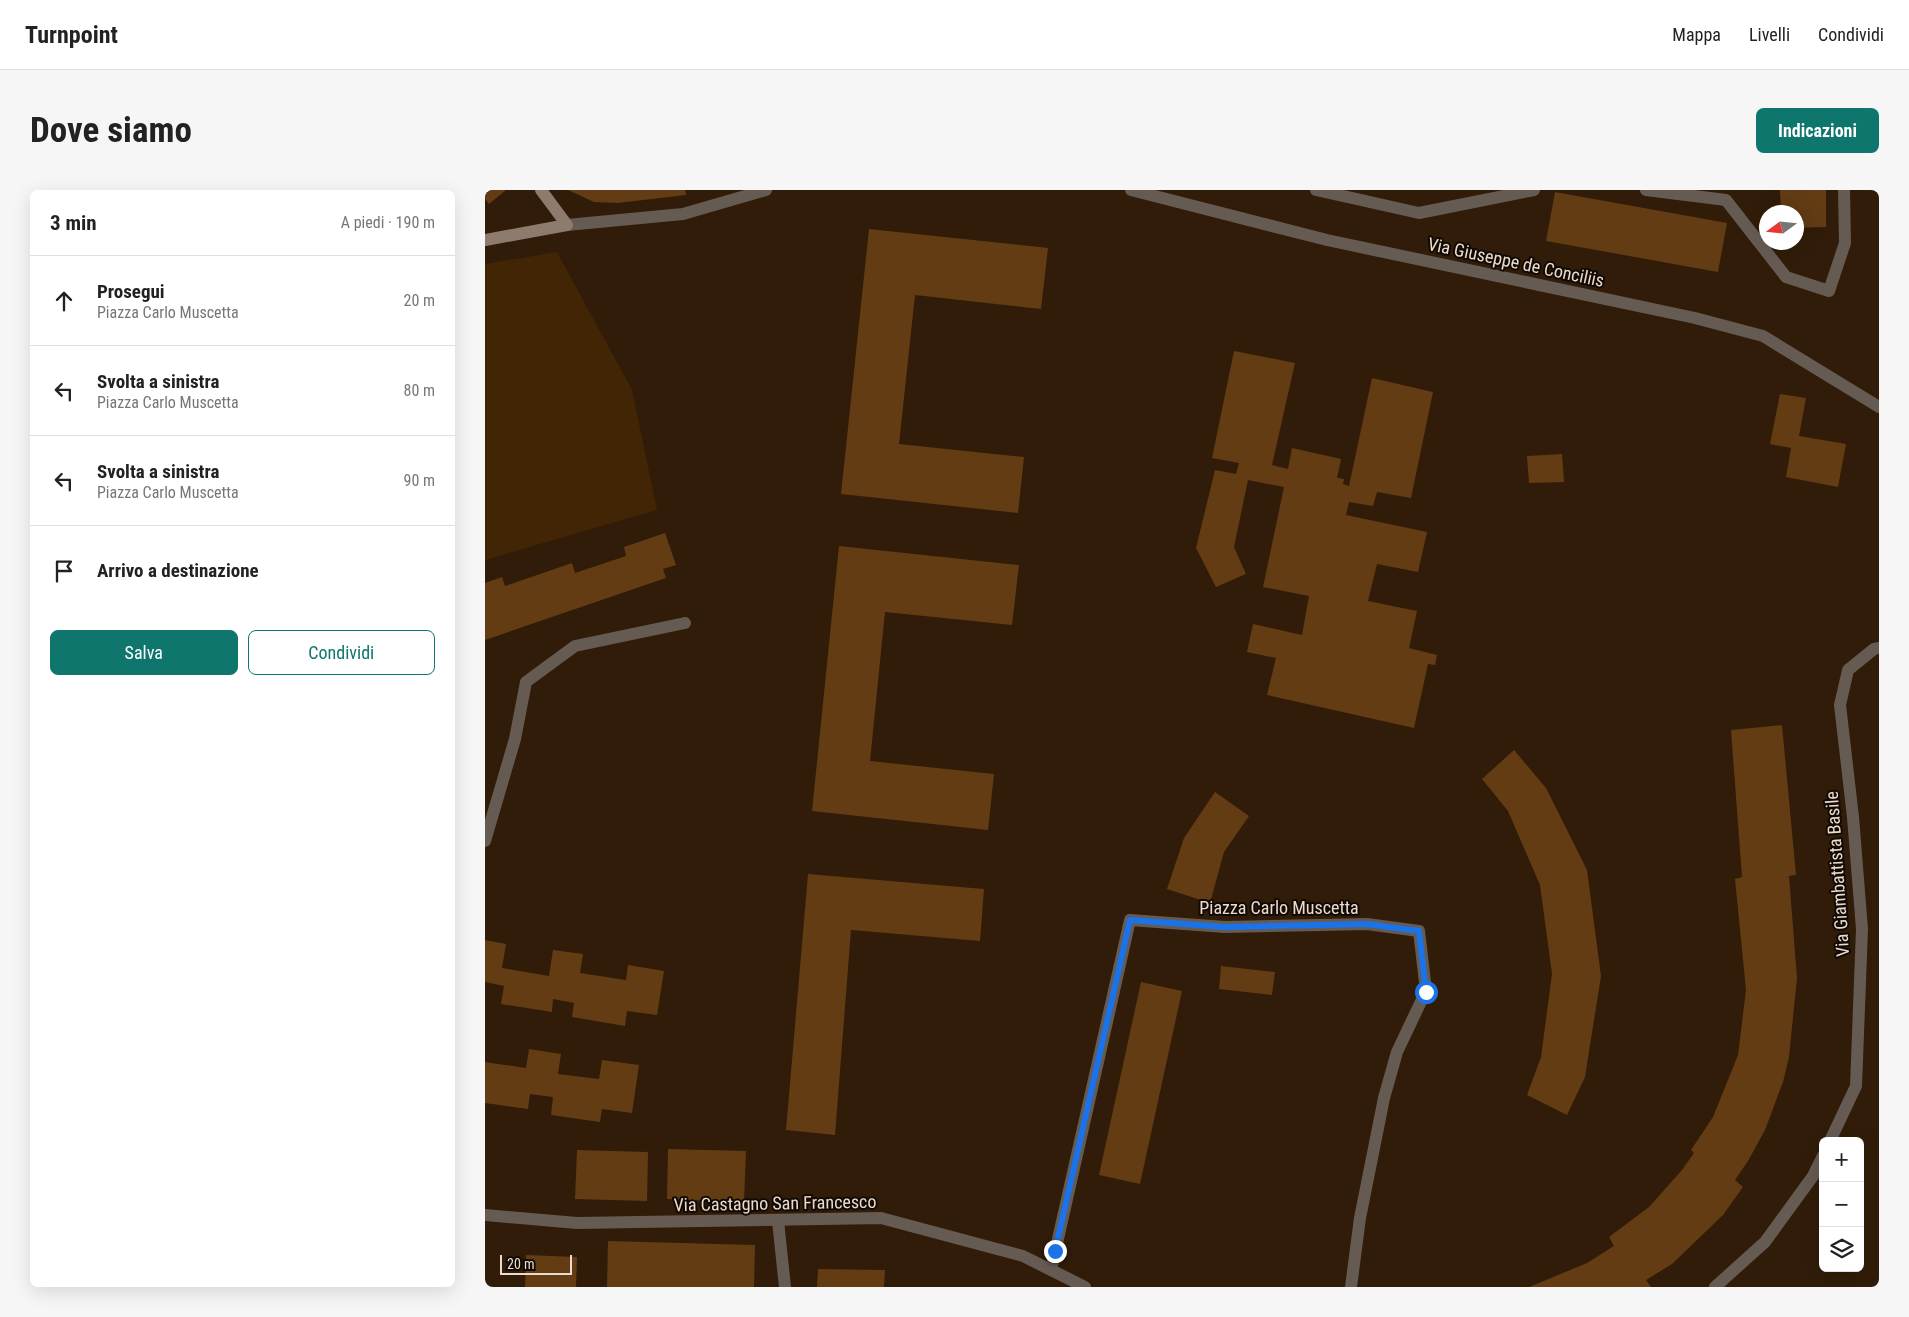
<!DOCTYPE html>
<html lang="it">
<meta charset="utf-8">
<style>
:root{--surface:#fff;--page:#f6f6f6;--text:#222;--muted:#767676;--line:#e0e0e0;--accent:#0f766e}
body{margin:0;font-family:"Roboto Condensed",sans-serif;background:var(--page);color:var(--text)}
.controls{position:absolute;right:15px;bottom:15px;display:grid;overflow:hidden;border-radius:8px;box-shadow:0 5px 20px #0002}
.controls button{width:45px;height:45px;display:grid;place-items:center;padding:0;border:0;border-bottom:1px solid var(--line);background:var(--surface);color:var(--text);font:25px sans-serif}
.compass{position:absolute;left:1274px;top:15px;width:45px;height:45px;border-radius:50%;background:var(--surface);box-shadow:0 5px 20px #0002;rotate:255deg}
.scale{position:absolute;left:15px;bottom:12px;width:72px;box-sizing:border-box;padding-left:5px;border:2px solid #e9dbcf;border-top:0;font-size:14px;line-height:18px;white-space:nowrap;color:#e9dbcf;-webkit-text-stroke:4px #120903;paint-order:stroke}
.stop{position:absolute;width:15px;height:15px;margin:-11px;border:4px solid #1a73e8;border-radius:50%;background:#fff}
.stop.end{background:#1a73e8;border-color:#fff;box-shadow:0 1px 5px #0008}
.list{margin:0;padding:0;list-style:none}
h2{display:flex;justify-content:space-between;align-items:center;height:65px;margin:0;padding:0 20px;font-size:21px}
h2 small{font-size:16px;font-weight:400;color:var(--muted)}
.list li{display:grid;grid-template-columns:32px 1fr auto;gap:15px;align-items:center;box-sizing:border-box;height:90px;padding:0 20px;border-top:1px solid var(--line)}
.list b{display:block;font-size:19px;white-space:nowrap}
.list p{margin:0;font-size:16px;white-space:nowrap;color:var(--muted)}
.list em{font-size:16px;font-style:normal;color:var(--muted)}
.actions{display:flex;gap:10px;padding:15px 20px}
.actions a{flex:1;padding:11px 0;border:1px solid var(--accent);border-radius:8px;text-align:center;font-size:18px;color:var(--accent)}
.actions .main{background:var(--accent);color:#fff}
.icon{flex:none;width:28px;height:28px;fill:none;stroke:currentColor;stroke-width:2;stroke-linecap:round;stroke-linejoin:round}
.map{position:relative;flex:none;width:1394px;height:1097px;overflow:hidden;border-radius:8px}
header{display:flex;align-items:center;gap:30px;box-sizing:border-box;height:70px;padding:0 25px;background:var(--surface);border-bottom:1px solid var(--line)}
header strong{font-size:24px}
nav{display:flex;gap:28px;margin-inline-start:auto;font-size:18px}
.intro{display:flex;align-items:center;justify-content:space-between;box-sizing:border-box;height:120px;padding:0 30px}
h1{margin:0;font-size:35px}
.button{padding:12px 22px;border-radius:8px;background:var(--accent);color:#fff;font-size:18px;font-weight:700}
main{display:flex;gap:30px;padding:0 30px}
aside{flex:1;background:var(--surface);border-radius:8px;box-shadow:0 5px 20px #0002}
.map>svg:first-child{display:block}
.green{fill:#422505}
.building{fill:#633c14}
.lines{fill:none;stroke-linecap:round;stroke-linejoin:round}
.street{stroke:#665b52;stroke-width:12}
.secondary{stroke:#8d7c6d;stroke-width:12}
.route{stroke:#1a73e8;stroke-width:6}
.labels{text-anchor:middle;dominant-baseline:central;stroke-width:4;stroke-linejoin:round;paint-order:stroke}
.street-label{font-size:18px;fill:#e9dbcf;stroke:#120903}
</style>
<header>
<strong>Turnpoint</strong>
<nav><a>Mappa</a><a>Livelli</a><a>Condividi</a></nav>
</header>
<div class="intro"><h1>Dove siamo</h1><a class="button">Indicazioni</a></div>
<main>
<aside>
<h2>3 min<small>A piedi · 190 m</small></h2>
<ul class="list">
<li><svg class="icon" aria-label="ahead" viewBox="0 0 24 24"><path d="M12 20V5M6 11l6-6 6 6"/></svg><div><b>Prosegui</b><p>Piazza Carlo Muscetta</p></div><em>20 m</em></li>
<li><svg class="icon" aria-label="left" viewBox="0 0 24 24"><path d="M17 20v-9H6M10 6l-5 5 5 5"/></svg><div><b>Svolta a sinistra</b><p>Piazza Carlo Muscetta</p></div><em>80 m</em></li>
<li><svg class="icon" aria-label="left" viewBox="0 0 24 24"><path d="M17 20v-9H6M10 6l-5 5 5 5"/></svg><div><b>Svolta a sinistra</b><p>Piazza Carlo Muscetta</p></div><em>90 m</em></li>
<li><svg class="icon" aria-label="arrive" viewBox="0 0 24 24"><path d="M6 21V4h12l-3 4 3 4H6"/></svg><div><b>Arrivo a destinazione</b></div></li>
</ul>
<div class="actions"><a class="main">Salva</a><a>Condividi</a></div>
</aside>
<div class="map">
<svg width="1394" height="1097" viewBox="0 0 1394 1097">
<rect width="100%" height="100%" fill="#301c08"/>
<polygon class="green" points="72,62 147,200 172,320 0,370 0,74"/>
<g class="building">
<polygon points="0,0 21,0 4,14 0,9"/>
<polygon points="83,0 200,0 201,5 133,13 109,12"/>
<polygon points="1295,0 1341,0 1341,37 1312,38 1312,22 1296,22"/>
<polygon points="1070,2 1242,33 1233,82 1061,51"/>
<polygon points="384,39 563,58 556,119 430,105 414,254 539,267 533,323 356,304"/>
<polygon points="749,161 810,173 787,275 803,279 807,258 856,269 852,288 859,289 858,294 864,296 887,188 948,202 926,308 892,302 888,316 864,312 861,325 942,342 933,382 892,374 883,411 932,421 924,458 952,465 950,475 943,474 929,538 782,505 791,468 762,462 768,434 817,445 824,406 778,397 799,297 763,290 749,357 761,384 731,397 711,358 730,280 751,284 754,273 727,268"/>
<polygon points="1295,204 1321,208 1314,246 1361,254 1353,297 1301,287 1306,258 1285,254"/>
<polygon points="1077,264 1079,292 1044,293 1042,266"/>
<polygon points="180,343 191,375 178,379 181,388 0,450 0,393 17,387 20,396 87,373 90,383 141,366 139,357"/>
<polygon points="354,356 534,375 527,435 400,422 385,571 509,584 503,640 327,621"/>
<polygon points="1297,535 1311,685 1304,686 1312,788 1304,867 1298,892 1280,940 1263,971 1250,990 1258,997 1238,1025 1187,1074 1161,1090 1166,1097 1044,1097 1102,1073 1129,1056 1124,1047 1164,1017 1197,980 1209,963 1206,960 1228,927 1253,865 1261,800 1250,689 1257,687 1246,540"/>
<polygon points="1029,560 1061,598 1102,680 1116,786 1100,887 1082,925 1042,905 1056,867 1067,784 1055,695 1023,621 997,589"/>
<polygon points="730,602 764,626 739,662 725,713 682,699 699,648"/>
<polygon points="323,684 499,699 495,751 366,740 350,945 301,940"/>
<polygon points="0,750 21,754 17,778 64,786 68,760 98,764 95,783 141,790 143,775 179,781 172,825 142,821 140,836 87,827 89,813 68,809 67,822 16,814 19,796 0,792"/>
<polygon points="736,776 790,782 787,805 734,799"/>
<polygon points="656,792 697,801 655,994 614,985"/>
<polygon points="44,859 76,864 73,884 114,889 117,870 154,875 147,923 117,919 115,932 66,925 68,907 45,904 43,919 0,913 0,872 41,878"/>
<polygon points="183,959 261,961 259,1012 182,1009"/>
<polygon points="92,960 163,962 162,1011 90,1009"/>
<polygon points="123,1051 270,1055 269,1097 122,1097"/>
<polygon points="41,1065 92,1067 91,1097 40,1097"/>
<polygon points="333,1079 400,1080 399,1097 332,1097"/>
</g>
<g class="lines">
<g class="street">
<polyline points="646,0 842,50 1210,128 1278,146 1394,217"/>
<polyline points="831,0 934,23 1049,0"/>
<polyline points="1161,0 1241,10 1301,87 1344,101 1360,53 1359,0"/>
<polyline points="82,35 198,24 281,0"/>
<polyline points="0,651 30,549 41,492 90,456 200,433"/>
<polyline points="1345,951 1371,896 1377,739 1368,627 1355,515 1363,480 1389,459 1394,458"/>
<polyline points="0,1025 92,1033 396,1028 538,1066 600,1097"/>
<polyline points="293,1031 300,1097"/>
<polyline points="566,1080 645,730 740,737 882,734 934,741 941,801 912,862 899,908 875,1028 866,1097"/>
<polyline points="1230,1097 1280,1052 1328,986 1338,966"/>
</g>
<polyline class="secondary" points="0,50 82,35 56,0"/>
</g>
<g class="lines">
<polyline class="route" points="570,1061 645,730 740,737 882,734 934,741 941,802"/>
</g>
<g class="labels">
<g class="street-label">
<text transform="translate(1031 72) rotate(12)">Via Giuseppe de Conciliis</text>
<text transform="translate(1352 684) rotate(-94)">Via Giambattista Basile</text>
<text x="794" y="717">Piazza Carlo Muscetta</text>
<text transform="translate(290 1013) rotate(-1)">Via Castagno San Francesco</text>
</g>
</g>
</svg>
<div class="controls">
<button>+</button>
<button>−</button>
<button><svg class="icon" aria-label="layers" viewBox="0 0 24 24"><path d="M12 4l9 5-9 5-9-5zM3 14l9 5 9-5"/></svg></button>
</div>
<svg class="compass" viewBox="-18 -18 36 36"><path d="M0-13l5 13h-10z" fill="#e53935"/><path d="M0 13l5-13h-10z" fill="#767676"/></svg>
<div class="scale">20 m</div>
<div class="stop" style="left:941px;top:802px"></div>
<div class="stop end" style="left:570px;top:1061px"></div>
</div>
</main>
